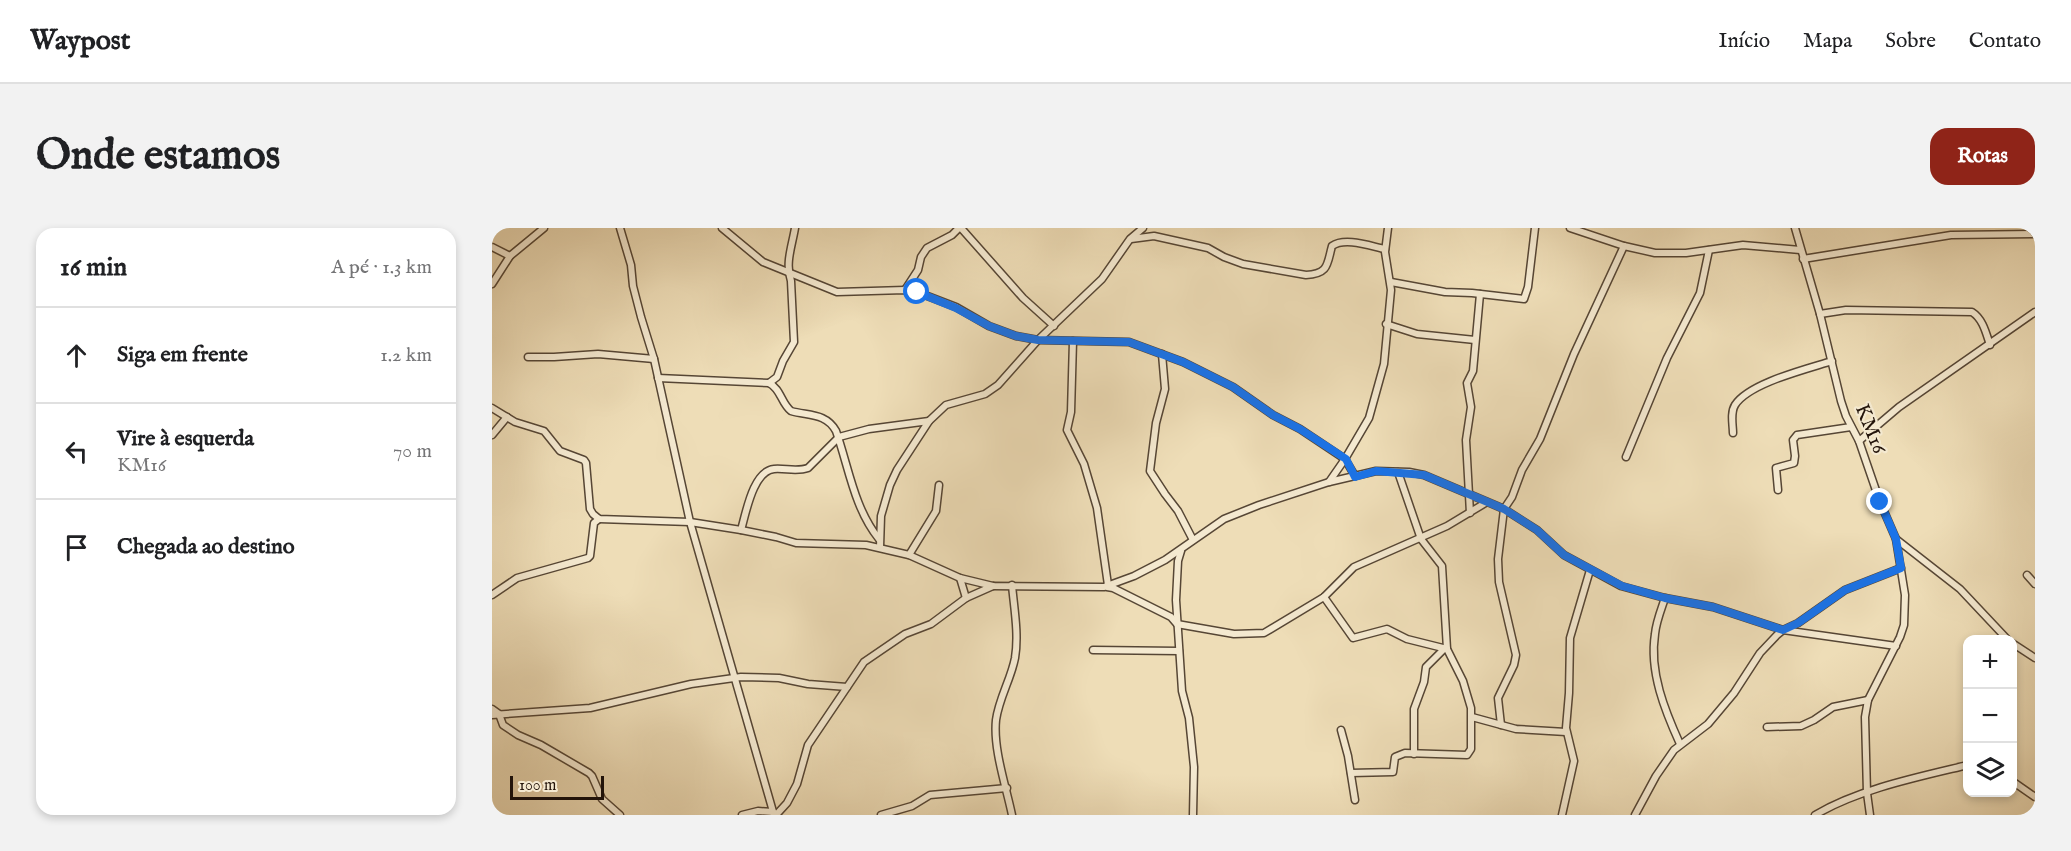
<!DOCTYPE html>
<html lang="pt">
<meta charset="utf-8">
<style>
:root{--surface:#fff;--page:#f2f2f2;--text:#202124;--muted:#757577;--line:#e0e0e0;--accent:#8f2418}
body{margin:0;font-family:"IM FELL English",serif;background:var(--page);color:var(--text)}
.controls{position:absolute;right:18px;bottom:18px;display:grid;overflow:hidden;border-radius:12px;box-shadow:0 3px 9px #0003}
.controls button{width:54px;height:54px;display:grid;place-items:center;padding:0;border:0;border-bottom:2px solid var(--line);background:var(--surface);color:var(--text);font:30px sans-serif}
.scale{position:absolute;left:18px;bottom:15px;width:94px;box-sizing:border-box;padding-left:6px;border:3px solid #23140a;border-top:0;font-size:16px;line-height:21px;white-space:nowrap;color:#23140a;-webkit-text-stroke:4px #f4e9d0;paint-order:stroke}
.stop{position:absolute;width:18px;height:18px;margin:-14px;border:4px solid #1a73e8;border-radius:50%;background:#fff}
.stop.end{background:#1a73e8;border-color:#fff;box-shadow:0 2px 6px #0008}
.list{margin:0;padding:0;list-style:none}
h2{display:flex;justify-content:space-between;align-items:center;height:78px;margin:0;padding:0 24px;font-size:26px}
h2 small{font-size:20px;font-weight:400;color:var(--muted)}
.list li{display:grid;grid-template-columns:39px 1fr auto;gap:18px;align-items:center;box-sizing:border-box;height:96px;padding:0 24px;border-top:2px solid var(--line)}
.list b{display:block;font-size:22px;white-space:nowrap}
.list p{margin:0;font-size:20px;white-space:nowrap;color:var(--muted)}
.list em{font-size:20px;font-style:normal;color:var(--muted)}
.icon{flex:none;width:33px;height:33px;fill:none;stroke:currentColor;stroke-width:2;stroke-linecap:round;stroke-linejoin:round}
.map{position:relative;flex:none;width:1543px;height:587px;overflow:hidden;border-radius:18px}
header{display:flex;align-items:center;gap:36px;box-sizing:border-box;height:84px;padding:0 30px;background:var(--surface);border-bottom:2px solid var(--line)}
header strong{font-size:28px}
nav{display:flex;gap:33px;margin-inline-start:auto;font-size:21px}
.intro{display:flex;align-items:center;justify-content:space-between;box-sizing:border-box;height:144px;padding:0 36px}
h1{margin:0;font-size:42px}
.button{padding:15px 27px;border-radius:18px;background:var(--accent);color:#fff;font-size:21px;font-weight:700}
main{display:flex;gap:36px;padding:0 36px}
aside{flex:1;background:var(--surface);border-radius:18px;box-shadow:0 3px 9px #0003}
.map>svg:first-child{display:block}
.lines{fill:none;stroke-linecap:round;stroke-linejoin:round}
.minor-casing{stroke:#564635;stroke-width:9}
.minor{stroke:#f4e9d0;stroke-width:6}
.route{stroke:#1a73e8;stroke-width:8}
.labels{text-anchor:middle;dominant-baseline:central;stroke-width:4.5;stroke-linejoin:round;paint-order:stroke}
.street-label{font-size:21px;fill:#23140a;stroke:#f4e9d0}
</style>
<header>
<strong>Waypost</strong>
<nav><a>Início</a><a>Mapa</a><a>Sobre</a><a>Contato</a></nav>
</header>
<div class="intro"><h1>Onde estamos</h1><a class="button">Rotas</a></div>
<main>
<aside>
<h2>16 min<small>A pé · 1.3 km</small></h2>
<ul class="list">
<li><svg class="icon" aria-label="ahead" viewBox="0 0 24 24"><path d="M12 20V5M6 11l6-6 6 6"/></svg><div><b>Siga em frente</b></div><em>1.2 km</em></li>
<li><svg class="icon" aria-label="left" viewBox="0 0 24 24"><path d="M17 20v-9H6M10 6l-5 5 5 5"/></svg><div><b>Vire à esquerda</b><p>KM16</p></div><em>70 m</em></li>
<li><svg class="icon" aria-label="arrive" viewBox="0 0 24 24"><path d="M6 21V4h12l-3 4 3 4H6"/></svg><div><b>Chegada ao destino</b></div></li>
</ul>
</aside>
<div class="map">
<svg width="1543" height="587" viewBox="0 0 1543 587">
<rect width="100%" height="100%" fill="#eeddb7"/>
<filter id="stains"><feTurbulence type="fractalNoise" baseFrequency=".00333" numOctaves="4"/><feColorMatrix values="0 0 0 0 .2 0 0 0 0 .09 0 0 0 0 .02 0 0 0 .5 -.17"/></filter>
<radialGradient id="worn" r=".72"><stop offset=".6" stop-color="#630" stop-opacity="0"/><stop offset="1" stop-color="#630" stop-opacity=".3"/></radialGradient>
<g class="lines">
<g class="minor-casing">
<g id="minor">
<polyline points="128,0 139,37 141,58 149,89 162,131 198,294 282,587"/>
<polyline points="230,0 271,34 345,64 413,62 425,64 464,79 497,98 524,108 546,112 637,114 691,134 741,159 781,187 808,201 853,231 863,248"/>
<polyline points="469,0 531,70 562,98"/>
<polyline points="1078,0 1132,18 1163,25 1194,25 1251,17 1308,22"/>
<polyline points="1303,0 1328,86 1349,173 1354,188 1367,213 1388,274 1404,311 1413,367 1412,397 1408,409 1376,472 1373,489 1375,565 1378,587"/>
<path d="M639,11L662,8L716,20L732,29L751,36L814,47C837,46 835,36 840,18C853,9 878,18 893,21"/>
<polyline points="0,19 18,28"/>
<polyline points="1311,31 1459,7 1543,6"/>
<polyline points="899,54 953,64 980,65 1032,71 1036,59 1043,0"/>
<polyline points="0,56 18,28 52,0"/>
<polyline points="413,62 426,42 429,29 435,20 460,7 467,0"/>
<path d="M1328,86L1354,82L1480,84C1491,91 1494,105 1498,117"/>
<polyline points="894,96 925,106 983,112"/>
<polyline points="581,113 579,184 575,202 592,236 605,280 616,357"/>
<polyline points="670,126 673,161 664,195 658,243 673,266 686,283 701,312"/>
<polyline points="36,129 62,129 106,126 162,131"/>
<path d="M166,150L277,155C289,161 289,175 299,183C317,188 334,185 344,203C357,240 362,280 387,311"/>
<path d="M277,155L285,149L291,133L302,114L299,53C293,35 300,18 303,0"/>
<polyline points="0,180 23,194 52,203 68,223 92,232 94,235 98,281 101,286 107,291 198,294 249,302 284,309 304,315 374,317 417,327 468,350 501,358 612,359 642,348 673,332 732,291 767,277 837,254 884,243 917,244 932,247 1012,281 1045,302 1072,327 1129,358 1173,370 1221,379 1291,402 1404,418"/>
<path d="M1241,205C1241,197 1238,185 1243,177C1257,155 1315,141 1340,133"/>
<polyline points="0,207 15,189"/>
<polyline points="1367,213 1407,179 1543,84"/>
<polyline points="1134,229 1175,130 1208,65 1217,22"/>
<polyline points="837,254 853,231 877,190 892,136 899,62 893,24 896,0"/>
<polyline points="1286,262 1284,240 1302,235 1303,228 1301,212 1305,207 1359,199"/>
<polyline points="978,285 974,212 979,179 975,155 981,143 988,66"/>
<path d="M249,302C254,285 261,243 282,241C293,240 305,244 316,240L347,209L377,201L437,193"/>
<polyline points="1404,311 1468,361 1516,412"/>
<polyline points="388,319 389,288 398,257 405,242 437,193 454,177 493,166 506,157 546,112 610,51 638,11 651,0"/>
<polyline points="689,323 686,333 684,372 690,463 697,490 702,539 701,587"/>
<polyline points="417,327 444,283 447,257"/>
<polyline points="1535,347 1543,356"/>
<polyline points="468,350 474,370"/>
<polyline points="615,359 621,360 679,389 685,396 742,406 772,405 832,369 862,339 955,298 995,274"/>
<polyline points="0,367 25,350 96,330 98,328 102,295 107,291"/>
<polyline points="832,369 861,410 895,401 915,411 955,421"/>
<path d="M1173,370C1169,382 1164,394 1163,406C1157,444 1173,483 1188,516"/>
<polyline points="1520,415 1543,430"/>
<polyline points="601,422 687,423"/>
<polyline points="0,481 7,486 11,497 26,507 49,517 97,545 100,548 110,571 128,587"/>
<polyline points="0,487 98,480 199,456 249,449 287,450 316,456 355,459"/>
<polyline points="980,489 1024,501 1074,504"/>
<polyline points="1009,497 1006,470 1022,437 1024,427 1007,354 1006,331 1012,281 1020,269 1030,242 1048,211 1082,126 1132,18"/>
<polyline points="1275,499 1309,498 1322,492 1341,479 1376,472"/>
<polyline points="849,502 856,528 863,572"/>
<polyline points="922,526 922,481 932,454 934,439 953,420"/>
<polyline points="859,545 901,544 903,529 913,525 975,527 979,521 979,480 971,453 955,421 950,338 929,311 906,244"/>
<polyline points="1520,553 1543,569"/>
<polyline points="250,587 266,583 281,584"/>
<polyline points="284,587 295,575 305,556 316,517 372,434 413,406 439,396 474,370 501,358"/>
<polyline points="389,587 420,578 438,567 515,560"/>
<path d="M520,587C514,558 501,521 504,492C507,470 519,451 523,430C527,406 522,380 520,357"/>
<polyline points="1070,587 1082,533 1074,500 1077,465 1078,410 1098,342"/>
<polyline points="1143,587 1164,548 1182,522 1216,496 1242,465 1268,425 1285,407 1291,402 1306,395 1353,362 1409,340"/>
<path d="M1323,587C1367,561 1426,549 1476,537"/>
</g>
</g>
<use href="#minor" class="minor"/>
</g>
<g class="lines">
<polyline class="route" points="425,64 464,80 497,98 524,108 546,112 637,114 691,134 741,159 781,187 808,201 854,231 863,249 884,243 932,247 1012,281 1045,302 1072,327 1130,358 1173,370 1221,379 1291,402 1306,395 1353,362 1409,340 1404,311 1388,274"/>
</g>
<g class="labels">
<g class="street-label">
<text transform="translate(1378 201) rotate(68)">KM16</text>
</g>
</g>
<rect width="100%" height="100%" filter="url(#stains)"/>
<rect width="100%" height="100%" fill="url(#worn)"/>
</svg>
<div class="controls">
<button>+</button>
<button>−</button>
<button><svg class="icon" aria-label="layers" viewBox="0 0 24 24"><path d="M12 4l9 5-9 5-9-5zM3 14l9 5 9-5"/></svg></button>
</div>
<div class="scale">100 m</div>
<div class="stop" style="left:425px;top:64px"></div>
<div class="stop end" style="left:1388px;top:274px"></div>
</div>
</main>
